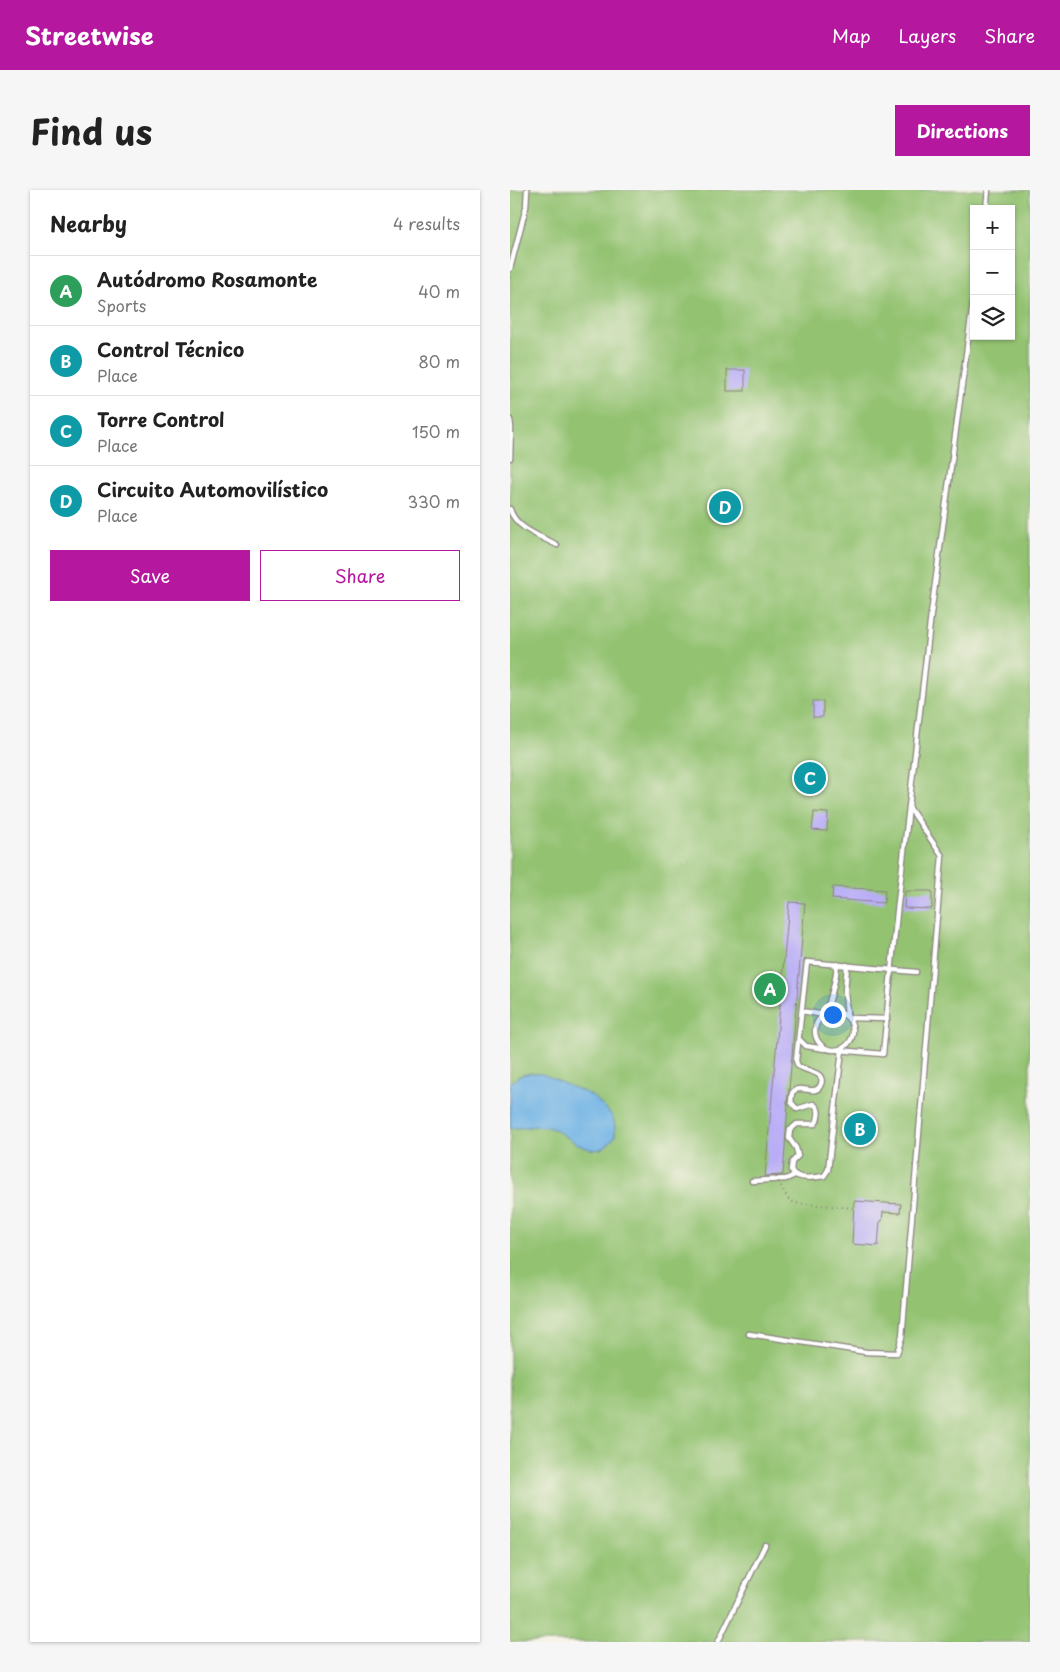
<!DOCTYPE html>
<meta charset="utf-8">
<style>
:root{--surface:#fff;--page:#f6f6f6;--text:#222;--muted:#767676;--line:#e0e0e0;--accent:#b5179e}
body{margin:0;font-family:"Playpen Sans",sans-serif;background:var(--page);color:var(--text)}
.controls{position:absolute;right:15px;top:15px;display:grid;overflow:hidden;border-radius:0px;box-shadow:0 1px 4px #0004}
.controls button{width:45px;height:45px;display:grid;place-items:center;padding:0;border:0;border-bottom:1px solid var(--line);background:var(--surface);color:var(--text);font:25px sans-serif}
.you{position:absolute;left:322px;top:824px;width:18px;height:18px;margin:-12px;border:4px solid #fff;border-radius:50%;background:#1a73e8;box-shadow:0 0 0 8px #1a73e833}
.badge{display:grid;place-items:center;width:32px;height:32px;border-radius:50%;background:var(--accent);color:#fff;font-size:16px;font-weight:700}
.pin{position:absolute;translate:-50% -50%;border:2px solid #fff;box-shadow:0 1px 5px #0006}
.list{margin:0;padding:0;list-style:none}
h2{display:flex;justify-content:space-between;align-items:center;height:65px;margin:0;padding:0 20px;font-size:21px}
h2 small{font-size:16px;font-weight:400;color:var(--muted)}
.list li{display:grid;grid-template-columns:32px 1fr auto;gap:15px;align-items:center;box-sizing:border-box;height:70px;padding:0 20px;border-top:1px solid var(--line)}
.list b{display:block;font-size:19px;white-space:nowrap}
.list p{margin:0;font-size:16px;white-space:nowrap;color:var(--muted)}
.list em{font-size:16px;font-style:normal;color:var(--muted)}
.actions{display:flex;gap:10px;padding:15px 20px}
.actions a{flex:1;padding:11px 0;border:1px solid var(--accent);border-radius:0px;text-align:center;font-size:18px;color:var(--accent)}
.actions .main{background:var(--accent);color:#fff}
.icon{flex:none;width:28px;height:28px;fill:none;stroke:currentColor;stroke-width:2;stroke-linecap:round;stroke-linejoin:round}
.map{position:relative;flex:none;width:520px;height:1452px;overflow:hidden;border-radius:0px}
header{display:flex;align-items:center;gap:30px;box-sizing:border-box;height:70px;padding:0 25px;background:var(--accent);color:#fff}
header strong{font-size:24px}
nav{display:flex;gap:28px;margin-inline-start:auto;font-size:18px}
.intro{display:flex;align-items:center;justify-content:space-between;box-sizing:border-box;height:120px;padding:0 30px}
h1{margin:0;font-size:35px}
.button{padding:12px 22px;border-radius:0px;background:var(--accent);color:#fff;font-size:18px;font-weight:700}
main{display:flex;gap:30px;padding:0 30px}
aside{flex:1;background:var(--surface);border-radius:0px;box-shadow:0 1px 4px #0004}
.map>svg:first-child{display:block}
.green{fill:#93c271;stroke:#5a7256;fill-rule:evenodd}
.water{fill:#6fb3e5;stroke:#486a90}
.building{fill:#b9adf7}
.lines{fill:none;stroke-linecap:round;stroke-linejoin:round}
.service-casing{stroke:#8a807f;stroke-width:7}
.path{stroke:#8a807f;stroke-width:2;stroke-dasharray:1 4;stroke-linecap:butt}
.service{stroke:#fff;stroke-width:4.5}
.path-bridge{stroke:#8a807f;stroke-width:2;stroke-dasharray:1 4;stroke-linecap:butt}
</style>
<header>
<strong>Streetwise</strong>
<nav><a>Map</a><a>Layers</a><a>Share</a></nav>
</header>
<div class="intro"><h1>Find us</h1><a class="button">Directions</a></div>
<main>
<aside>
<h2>Nearby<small>4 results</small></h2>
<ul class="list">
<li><span class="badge" style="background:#2e9e5b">A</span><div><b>Autódromo Rosamonte</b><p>Sports</p></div><em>40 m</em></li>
<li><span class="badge" style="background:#0f9aa8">B</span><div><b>Control Técnico</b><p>Place</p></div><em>80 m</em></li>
<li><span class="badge" style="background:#0f9aa8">C</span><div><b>Torre Control</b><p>Place</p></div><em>150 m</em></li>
<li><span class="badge" style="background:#0f9aa8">D</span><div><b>Circuito Automovilístico</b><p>Place</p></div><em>330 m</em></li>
</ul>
<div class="actions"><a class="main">Save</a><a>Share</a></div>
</aside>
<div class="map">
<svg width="520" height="1452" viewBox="0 0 520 1452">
<rect width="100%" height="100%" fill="#f7f3e8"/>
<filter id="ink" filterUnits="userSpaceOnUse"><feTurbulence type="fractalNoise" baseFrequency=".02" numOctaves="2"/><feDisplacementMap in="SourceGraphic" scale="10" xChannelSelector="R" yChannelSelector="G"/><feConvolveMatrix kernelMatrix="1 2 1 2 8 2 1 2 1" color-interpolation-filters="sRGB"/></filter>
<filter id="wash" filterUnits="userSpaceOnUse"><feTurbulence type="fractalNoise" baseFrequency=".0096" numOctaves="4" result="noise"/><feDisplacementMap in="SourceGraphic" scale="20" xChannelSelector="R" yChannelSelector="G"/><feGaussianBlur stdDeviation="1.12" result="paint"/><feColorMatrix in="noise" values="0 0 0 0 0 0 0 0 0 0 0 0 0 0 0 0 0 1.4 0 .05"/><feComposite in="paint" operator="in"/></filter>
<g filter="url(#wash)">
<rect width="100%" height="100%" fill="#f2dfc3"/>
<path class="green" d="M0,0H520V1452H0ZM464,19H501V146H464Z"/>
<path class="water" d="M20,883C39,883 41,889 57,895C75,903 78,901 93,916C105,928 105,930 105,947C101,951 95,958 90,959C74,963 56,945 43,939C29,933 15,939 0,938V893L9,886Z"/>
<g id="blocks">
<g class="building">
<rect x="217" y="180" width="18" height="21"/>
<rect x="303" y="511" width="10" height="16"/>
<polygon points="295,579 311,585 311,594 299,596 298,601 289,595 290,583"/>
<polygon points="304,622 318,623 317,641 302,640"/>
<polygon points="323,697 375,700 374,713 322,709"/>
<polygon points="395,701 422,701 422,719 394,718"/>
<polygon points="279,712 295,713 279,900 277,912 278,915 273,985 255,986"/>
<polygon points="341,927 360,927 359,952 340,951"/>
<polygon points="344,1011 391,1014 390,1023 373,1022 372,1031 370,1031 368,1056 342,1054"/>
</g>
</g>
</g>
<g filter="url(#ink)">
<use href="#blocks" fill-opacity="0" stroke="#8a807f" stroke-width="1"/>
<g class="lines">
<g class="service-casing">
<g id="service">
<polyline points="476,19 478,0"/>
<polyline points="0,79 16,17 17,0"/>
<polyline points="0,230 1,237 0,268"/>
<path d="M0,319C5,338 30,346 47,355"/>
<polyline points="337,775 335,801 337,826"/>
<polyline points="292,821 314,825"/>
<circle cx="324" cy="841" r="19"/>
<path d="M315,824C321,808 326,792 327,774"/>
<polyline points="339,828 377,829"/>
<polyline points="289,849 296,856 315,859"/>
<polyline points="328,860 373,864 387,722 421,424 464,106"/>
<path d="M332,860L318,980L314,986C304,988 286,990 281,980L282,972L288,966L286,958L279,948L280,940L287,934H305L307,931C309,924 310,918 303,914L287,919L281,912L282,903C285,900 285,899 289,899C297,898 307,905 311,894C312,892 312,889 310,886C306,881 294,880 288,876L286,871L297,772L406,782"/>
<polyline points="242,991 276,989 285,985"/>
<polyline points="239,1144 356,1162 387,1163 392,1147 432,666 399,617"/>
<polyline points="208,1452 255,1355"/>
</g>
</g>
<polyline class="path" points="278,1009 285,1013 344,1018"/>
<use href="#service" class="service"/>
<polyline class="path-bridge" points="266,987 278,1009"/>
</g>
</g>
</svg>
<div class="controls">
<button>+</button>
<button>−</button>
<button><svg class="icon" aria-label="layers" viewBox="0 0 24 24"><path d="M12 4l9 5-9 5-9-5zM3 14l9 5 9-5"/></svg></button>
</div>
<div class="you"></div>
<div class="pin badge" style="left:260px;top:799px;background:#2e9e5b">A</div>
<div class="pin badge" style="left:350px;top:939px;background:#0f9aa8">B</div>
<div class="pin badge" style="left:300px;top:588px;background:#0f9aa8">C</div>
<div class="pin badge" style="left:215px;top:317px;background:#0f9aa8">D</div>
</div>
</main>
